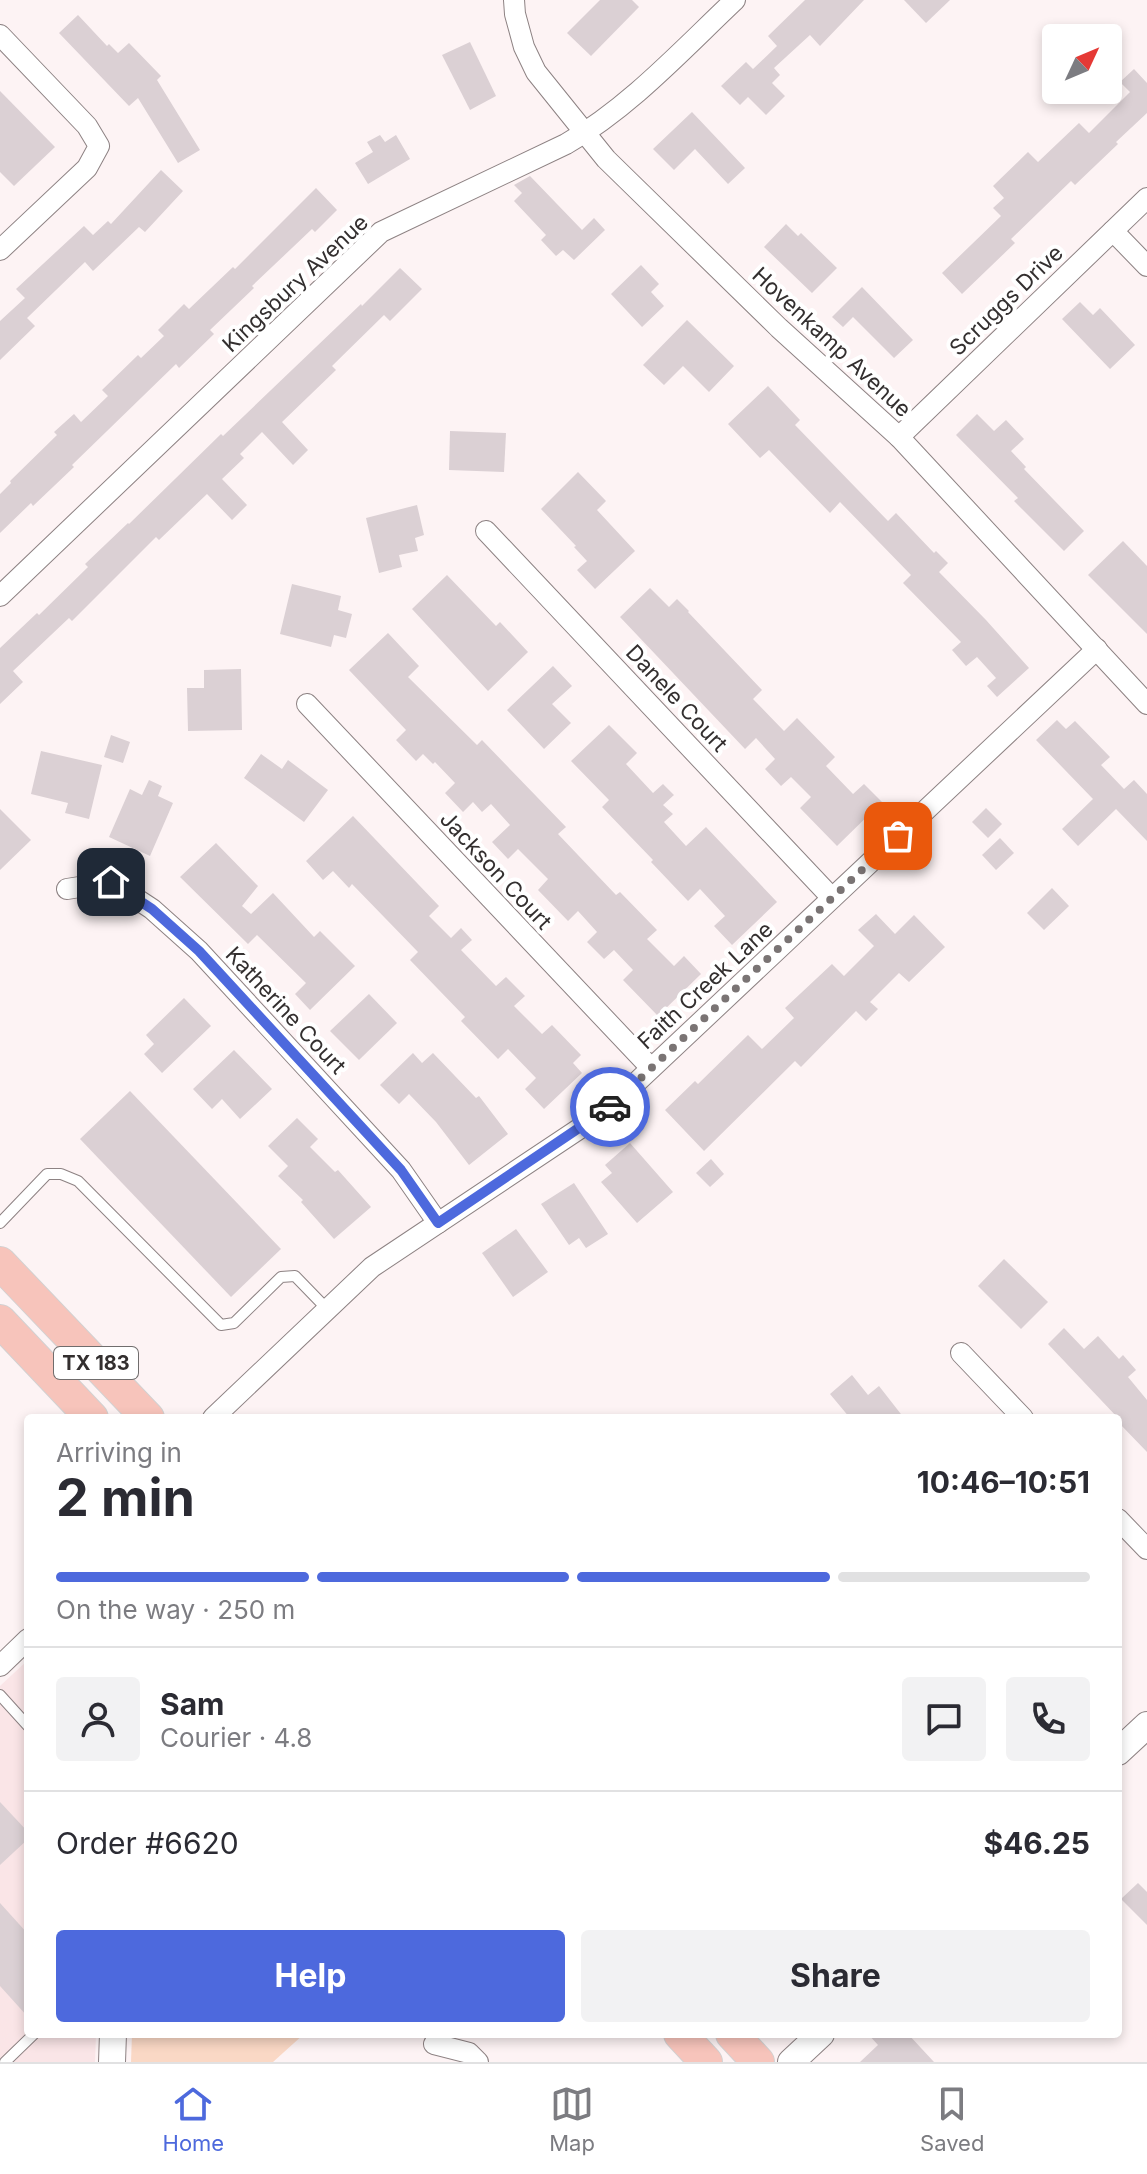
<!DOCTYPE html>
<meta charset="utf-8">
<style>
body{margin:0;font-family:Inter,sans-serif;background:#f2f2f3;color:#2b2b33;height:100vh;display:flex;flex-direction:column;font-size:30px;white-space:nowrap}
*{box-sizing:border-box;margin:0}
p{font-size:26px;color:#7c7c81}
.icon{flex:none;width:44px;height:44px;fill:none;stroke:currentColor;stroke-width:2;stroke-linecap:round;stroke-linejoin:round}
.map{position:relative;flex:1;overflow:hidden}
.panel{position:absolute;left:24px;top:1414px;width:1098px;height:624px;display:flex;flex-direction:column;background:#fff;border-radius:8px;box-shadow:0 4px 12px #0003}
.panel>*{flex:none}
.needle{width:52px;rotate:46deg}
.fabs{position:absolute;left:1042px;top:24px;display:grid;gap:16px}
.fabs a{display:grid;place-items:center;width:80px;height:80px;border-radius:8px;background:#fff;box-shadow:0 4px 12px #0003;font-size:40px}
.pin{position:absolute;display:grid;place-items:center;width:68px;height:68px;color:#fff;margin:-34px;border-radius:16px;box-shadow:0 4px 12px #0006}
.courier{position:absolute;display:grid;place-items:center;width:80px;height:80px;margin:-40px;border:6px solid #4d69dd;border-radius:50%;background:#fff;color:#222;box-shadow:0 2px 10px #0007}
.head em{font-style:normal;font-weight:700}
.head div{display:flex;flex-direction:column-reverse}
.head{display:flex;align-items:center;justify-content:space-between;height:136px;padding:0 32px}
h1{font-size:52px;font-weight:700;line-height:60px}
.bar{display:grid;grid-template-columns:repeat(4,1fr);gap:12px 8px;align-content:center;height:96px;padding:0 32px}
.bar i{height:10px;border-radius:6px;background:#e1e1e2}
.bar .on{background:#4d69dd}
.bar p{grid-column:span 4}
.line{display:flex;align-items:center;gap:20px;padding:0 32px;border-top:2px solid #e1e1e2}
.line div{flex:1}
.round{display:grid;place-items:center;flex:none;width:84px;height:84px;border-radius:8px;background:#f2f2f3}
.action{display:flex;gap:16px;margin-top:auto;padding:16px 32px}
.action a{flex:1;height:92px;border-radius:8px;background:#4d69dd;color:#fff;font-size:32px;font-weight:700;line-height:92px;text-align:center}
.action a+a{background:#f2f2f3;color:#2b2b33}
.dock{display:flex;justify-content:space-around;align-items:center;height:112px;border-top:2px solid #e1e1e2;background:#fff;font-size:22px;color:#7c7c81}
.dock a{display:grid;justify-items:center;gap:4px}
.dock .on{color:#4d69dd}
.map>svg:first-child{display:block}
</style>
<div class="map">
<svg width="1147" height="2062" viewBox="0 0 1147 2062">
<rect width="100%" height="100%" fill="#fdf3f4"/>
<polygon fill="#fae5e7" points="28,1660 28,2034 96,2034 95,2062 0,2062 0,1686"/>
<polygon fill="#fad8c5" points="132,2034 304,2034 273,2062 131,2062"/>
<g fill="#dbd0d4">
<polygon points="600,0 632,0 639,7 591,56 567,33"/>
<polygon points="805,0 864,0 820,46 810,35 774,68 780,75 772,83 785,96 766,115 748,97 740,105 721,86 746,62 753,69 777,46 768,36"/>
<polygon points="904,0 950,0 926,23"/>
<polygon points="78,15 107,46 109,44 118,53 129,43 161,76 157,80 200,150 178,163 138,98 129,106 59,33"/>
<polygon points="470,42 496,96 470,110 442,55"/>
<polygon points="1134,69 1147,83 1147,113 1116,142 1118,144 1075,185 1071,181 1011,239 1015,243 962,294 942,273 1001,216 993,208 1004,198 993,186 1028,152 1038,162 1079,123 1089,133 1130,92 1120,82"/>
<polygon points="0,91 55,147 14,186 0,172"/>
<polygon points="692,112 745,168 728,184 695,149 674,170 653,149"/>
<polygon points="380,135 385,142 396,135 410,159 368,184 355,163 373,152 367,142"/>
<polygon points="161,170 183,191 145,232 139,227 93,271 85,262 27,318 35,326 0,360 0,321 25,298 16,289 84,226 93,235 108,221 111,224"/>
<polygon points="530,176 582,230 594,218 605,230 574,260 563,250 556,256 541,240 546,235 514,201 522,193 514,185"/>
<polygon points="316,188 337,210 315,232 312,229 252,286 254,288 210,330 214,334 179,368 176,364 72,465 74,467 33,506 31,503 0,533 0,494 11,483 10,481 57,435 54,432 74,414 81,422 108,396 102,390 138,355 141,358 164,336 158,330 184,304 189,309 233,267 235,269"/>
<polygon points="786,224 798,236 801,233 837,268 812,293 764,247"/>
<polygon points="641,265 659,284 651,292 664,306 642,327 611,294"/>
<polygon points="400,268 422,289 390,321 384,315 332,366 336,370 282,422 308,450 293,465 262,432 240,454 244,458 222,479 247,505 232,520 207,494 159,540 156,537 72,621 69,618 13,671 23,682 0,704 0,648 37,613 39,615 88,567 85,564 128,523 129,524 221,434 223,436 361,304 362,306"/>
<polygon points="862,287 913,340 894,358 853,317 843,327 832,317"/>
<polygon points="1080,302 1093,315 1100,308 1135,345 1110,369 1062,319"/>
<polygon points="687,320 734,366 709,392 683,366 664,385 643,365"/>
<polygon points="768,386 800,420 795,425 888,521 896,513 934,553 936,551 948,563 939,572 986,620 1029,668 997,697 987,686 996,678 977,657 966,666 952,650 961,642 903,583 911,575 840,502 830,513 769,450 760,458 728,424"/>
<polygon points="977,414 994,431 1006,420 1024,439 1011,451 1026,467 1024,469 1084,531 1064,551 1014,501 1018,498 956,435"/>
<polygon points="450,431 506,433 504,472 449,470"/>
<polygon points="578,472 606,501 597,510 635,551 595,589 577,570 587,561 574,547 576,546 541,509"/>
<polygon points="417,505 424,535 415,538 418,551 399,555 402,567 379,573 366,518"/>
<polygon points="1123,541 1147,566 1147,634 1088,575"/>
<polygon points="447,575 496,626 500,622 528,652 488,691 412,609"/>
<polygon points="292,584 341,596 338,610 352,614 346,638 334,635 331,647 280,634"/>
<polygon points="650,588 669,607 677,599 689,611 688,612 762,690 753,699 784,731 797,718 835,757 826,766 853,794 864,784 882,802 837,846 800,808 811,797 791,777 781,786 765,769 775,759 756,738 745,749 620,617"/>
<polygon points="388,633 419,666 408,677 477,745 482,740 566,827 558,834 616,895 620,892 657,930 647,939 674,966 684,956 701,974 658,1016 623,980 633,970 614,950 604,959 587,942 597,932 578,911 568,921 538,890 548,879 518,849 508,859 492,842 510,825 491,804 482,812 473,802 463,812 445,793 455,783 435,762 433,764 423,754 416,761 396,740 406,730 349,670"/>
<polygon points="553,666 572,686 552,704 571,723 544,749 507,710"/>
<polygon points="241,669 242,730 188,731 187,688 204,688 204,670"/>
<polygon points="1057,720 1066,729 1075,721 1110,757 1101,765 1124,789 1134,780 1147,794 1147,841 1116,809 1078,846 1062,829 1093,799 1036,740"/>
<polygon points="609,725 637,753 626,764 653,793 663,784 674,795 663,805 673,814 664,822 686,846 706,827 777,902 732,945 714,926 725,916 700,889 688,901 651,862 653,860 602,807 609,800 571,761"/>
<polygon points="111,735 130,742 123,763 104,757"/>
<polygon points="41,751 102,765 89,819 65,813 68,803 31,794"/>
<polygon points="261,754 282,769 288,760 328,790 304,822 244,778"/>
<polygon points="149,780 162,786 158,796 173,803 150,856 109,837 130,789 142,795"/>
<polygon points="986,808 1002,824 988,838 972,822"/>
<polygon points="0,809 31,840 0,870"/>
<polygon points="353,816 439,906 429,916 451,938 461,928 472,940 461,950 496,986 506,977 525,996 514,1006 542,1034 552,1025 581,1055 573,1063 582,1073 544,1109 525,1089 536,1078 508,1049 498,1059 461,1021 465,1017 410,960 418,952 352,884 349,888 333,871 323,880 306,861"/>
<polygon points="1000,838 1014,853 996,870 982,855"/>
<polygon points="216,843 258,886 242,906 251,914 273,893 314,937 320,931 355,966 310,1010 295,994 306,983 257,935 248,944 180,877"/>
<polygon points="1052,888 1069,906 1044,930 1027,913"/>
<polygon points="876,914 895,934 914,915 945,947 909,982 899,973 870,1002 878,1009 866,1021 856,1011 801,1067 795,1061 704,1151 665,1110 695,1081 698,1084 748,1035 762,1049 794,1018 785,1008 832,964 844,976 874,946 858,930"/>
<polygon points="369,994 397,1023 359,1060 330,1031"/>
<polygon points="184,998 211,1026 162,1073 144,1054 154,1044 146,1035"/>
<polygon points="234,1050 272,1089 240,1119 222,1099 212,1109 193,1089"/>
<polygon points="413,1053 422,1063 433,1053 476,1098 479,1096 508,1134 469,1165 436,1122 409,1094 399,1104 380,1085"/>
<polygon points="130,1091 281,1249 231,1297 80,1139"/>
<polygon points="297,1118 318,1139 310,1147 335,1172 338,1170 371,1207 334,1239 301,1202 303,1200 278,1176 288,1166 268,1146"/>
<polygon points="630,1143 673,1192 637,1223 601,1182 612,1173 605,1165"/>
<polygon points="711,1159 724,1174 710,1187 696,1173"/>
<polygon points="574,1183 608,1234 586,1248 579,1238 569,1245 541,1204"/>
<polygon points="516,1229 548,1272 513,1297 482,1253"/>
<polygon points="1004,1259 1048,1302 1021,1329 978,1286"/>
<polygon points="1064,1328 1084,1349 1098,1336 1119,1359 1123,1355 1136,1370 1128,1377 1147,1400 1147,1452 1120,1424 1118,1418 1048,1344"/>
<polygon points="852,1375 868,1395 879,1386 904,1418 850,1418 830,1394"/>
<polygon points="0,1802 28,1832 28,1839 0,1865"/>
<polygon points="1138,1883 1147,1892 1147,1925 1121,1899"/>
<polygon points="0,1903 28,1934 28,2017 0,1986"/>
<polygon points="868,2034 908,2034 934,2062 860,2062 878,2045"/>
</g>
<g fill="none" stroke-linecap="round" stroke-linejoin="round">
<g stroke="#8d8283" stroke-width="12">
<g id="service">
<polyline points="0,1223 47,1174 61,1174 78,1181 221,1325 234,1323 281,1277 295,1276 327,1309"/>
<polyline points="0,1695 28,1726"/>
<polyline points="5,2062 34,2034"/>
</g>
</g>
<g stroke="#8d8283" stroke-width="22">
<g id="minor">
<polyline points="514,0 515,14 524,47 536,72 606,159 779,328 899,437 1147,704"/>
<polyline points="0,35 87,126 99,146 87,168 0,250"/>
<polyline points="1113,231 1147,266"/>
<polyline points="899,437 1147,198"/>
<polyline points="486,531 832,898"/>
<path d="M0 596 381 232 566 144C630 107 682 50 735 0"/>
<polyline points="307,704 651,1068"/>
<polyline points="67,889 111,882 152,909 199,951 401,1170 438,1223"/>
<polyline points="961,1353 1023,1418"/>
<polyline points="213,1418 372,1267 606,1111 1097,649"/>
<polyline points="1118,1519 1147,1549"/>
<polyline points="0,1666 28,1639"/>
<polyline points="434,2044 469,2053 478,2062"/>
</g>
</g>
<g stroke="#8d8283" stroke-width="28">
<g id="tertiary">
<polyline points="1118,1752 1147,1725"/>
<polyline points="112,2062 113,2034"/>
<polyline points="791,2062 821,2034"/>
</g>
</g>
<g stroke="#d2d1d1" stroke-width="34">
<g id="primary">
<polyline points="0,1263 148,1418"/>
<polyline points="0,1321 92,1418"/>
<polyline points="680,2034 706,2062"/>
<polyline points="732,2034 758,2062"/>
</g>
</g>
<use href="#service" stroke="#fff" stroke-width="10"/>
<use href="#minor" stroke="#fff" stroke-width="20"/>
<use href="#tertiary" stroke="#fff" stroke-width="26"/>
<use href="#primary" stroke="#f7c4bb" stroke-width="32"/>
</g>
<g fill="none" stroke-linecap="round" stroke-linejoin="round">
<polyline stroke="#7a7474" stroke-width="8" stroke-dasharray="0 14.4" points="610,1107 898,836"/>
<polyline stroke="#4d69dd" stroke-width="10" points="111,882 152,909 199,951 401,1170 438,1223 610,1107"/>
</g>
<g text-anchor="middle" stroke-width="8" stroke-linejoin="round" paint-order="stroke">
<rect fill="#fff" stroke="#706d6d" stroke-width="2" x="54" y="1347" width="84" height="32" rx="6"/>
<g font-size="20" font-weight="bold" fill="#332f2f">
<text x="96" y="1370">TX 183</text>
</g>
<g font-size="22" fill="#332f2f" stroke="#fff">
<text transform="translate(295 283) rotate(-43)" y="8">Kingsbury Avenue</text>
<text transform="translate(1006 300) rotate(-44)" y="8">Scruggs Drive</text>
<text transform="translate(832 342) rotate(43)" y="8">Hovenkamp Avenue</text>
<text transform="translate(677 698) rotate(47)" y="8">Danele Court</text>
<text transform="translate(496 870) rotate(47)" y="8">Jackson Court</text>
<text transform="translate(705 985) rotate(-43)" y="8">Faith Creek Lane</text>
<text transform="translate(286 1010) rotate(47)" y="8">Katherine Court</text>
</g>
</g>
</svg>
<div class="fabs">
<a><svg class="needle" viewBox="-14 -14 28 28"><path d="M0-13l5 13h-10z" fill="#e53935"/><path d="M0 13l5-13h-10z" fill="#7c7c81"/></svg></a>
</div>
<div class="pin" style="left:898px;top:836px;background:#ea580c"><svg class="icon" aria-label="bag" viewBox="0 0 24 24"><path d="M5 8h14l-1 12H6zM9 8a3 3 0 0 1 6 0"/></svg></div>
<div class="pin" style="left:111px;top:882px;background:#1f2937"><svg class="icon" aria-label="home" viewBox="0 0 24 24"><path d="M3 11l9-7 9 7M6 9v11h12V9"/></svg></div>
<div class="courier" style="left:610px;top:1107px"><svg class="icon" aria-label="car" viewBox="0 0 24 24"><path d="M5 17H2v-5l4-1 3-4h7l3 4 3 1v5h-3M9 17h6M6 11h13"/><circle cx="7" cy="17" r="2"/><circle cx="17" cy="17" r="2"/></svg></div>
<section class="panel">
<div class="head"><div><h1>2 min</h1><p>Arriving in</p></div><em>10:46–10:51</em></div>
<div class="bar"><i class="on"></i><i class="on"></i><i class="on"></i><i></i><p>On the way · 250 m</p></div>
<div class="line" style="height:144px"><a class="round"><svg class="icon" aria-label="person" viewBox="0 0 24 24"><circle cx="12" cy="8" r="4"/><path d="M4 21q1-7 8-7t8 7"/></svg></a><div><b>Sam</b><p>Courier · 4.8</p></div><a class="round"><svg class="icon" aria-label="chat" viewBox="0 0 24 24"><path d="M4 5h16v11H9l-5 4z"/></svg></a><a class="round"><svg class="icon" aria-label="phone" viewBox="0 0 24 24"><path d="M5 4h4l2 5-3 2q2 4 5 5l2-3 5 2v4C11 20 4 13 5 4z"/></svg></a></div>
<div class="line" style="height:104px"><div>Order #6620</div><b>$46.25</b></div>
<div class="action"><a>Help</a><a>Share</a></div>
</section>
</div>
<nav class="dock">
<a class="on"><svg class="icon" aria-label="home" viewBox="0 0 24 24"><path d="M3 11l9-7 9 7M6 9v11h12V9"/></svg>Home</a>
<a><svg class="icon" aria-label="map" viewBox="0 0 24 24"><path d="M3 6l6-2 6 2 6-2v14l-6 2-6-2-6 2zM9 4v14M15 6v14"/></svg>Map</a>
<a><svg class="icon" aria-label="saved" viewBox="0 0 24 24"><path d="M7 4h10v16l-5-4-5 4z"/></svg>Saved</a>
</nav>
